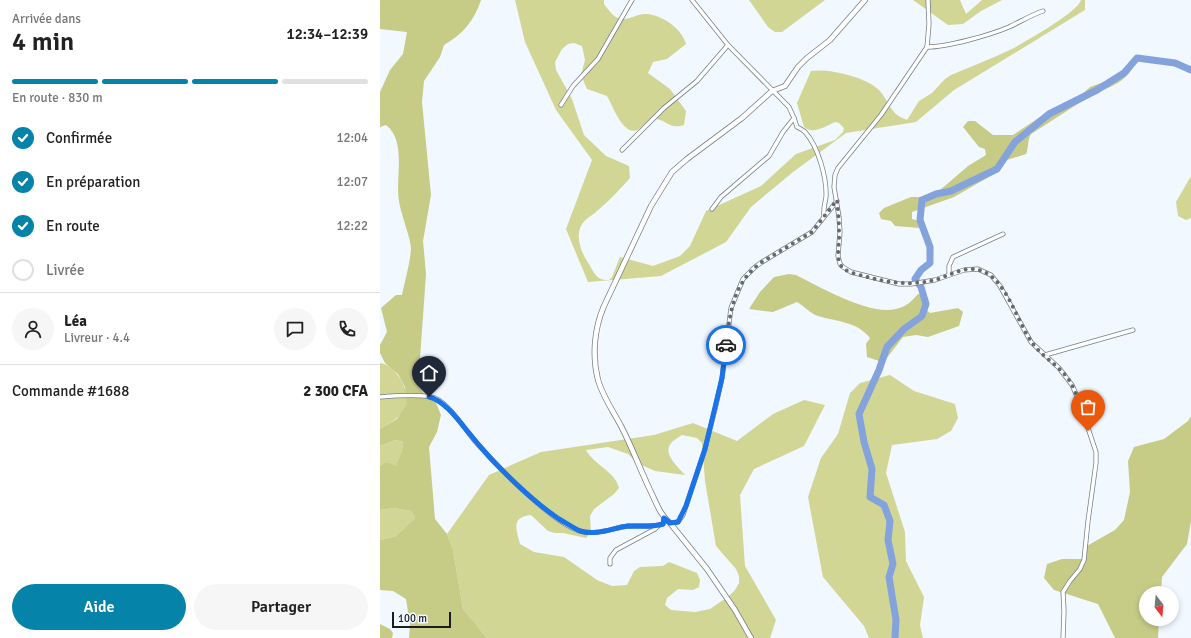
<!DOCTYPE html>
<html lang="fr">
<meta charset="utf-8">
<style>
body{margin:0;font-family:Signika,sans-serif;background:#f6f6f6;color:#222;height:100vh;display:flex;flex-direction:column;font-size:15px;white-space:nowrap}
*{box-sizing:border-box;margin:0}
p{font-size:13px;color:#767676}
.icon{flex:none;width:22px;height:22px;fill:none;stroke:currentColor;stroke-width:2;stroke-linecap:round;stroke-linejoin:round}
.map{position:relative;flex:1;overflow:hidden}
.side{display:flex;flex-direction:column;background:#fff;width:380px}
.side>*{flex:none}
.needle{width:26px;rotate:164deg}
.buttons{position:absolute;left:759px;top:586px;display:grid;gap:8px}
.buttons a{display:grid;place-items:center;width:40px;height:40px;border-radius:50%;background:#fff;box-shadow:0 2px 6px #0003;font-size:20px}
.scale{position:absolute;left:12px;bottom:10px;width:59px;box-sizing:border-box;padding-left:4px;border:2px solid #1a1d20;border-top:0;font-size:11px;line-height:14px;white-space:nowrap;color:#1a1d20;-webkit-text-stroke:3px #f1f8ff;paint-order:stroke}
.pin{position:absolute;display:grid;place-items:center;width:34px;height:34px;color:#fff;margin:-41px -17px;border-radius:50% 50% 50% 0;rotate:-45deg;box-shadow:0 0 4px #0007}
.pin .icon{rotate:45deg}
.courier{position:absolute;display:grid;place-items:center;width:40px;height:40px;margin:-20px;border:3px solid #1a73e8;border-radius:50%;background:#fff;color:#222;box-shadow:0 1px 5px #0007}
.head em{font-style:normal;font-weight:600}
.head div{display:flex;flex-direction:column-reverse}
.head{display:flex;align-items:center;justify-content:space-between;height:68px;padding:0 12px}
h1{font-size:26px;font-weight:600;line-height:30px}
.bar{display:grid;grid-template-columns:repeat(4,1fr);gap:6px 4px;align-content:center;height:48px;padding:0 12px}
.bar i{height:5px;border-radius:3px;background:#e0e0e0}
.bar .on{background:#0583a8}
.bar p{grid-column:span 4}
.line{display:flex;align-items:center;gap:10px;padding:0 12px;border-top:1px solid #e0e0e0}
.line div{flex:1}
.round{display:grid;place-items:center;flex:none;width:42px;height:42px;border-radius:21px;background:#f6f6f6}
ol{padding:0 12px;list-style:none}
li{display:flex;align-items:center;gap:12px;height:44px}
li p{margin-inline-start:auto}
li .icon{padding:4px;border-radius:50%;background:#0583a8;color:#fff;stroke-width:4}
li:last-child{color:#767676}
li i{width:22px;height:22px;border:2px solid #e0e0e0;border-radius:50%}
.cta{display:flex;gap:8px;margin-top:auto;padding:8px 12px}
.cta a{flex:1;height:46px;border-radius:24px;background:#0583a8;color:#fff;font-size:16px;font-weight:600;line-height:46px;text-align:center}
.cta a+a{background:#f6f6f6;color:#222}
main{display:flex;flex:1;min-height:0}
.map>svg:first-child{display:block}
</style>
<main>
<section class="side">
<div class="head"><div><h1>4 min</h1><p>Arrivée dans</p></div><em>12:34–12:39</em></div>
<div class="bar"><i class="on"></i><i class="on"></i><i class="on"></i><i></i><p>En route · 830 m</p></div>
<ol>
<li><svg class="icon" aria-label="check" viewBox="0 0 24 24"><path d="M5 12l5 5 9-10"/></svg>Confirmée<p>12:04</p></li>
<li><svg class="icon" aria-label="check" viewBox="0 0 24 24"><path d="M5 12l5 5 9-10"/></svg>En préparation<p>12:07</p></li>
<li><svg class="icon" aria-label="check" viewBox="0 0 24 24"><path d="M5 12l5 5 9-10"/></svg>En route<p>12:22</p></li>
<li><i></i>Livrée</li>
</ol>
<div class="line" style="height:72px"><a class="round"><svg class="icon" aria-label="person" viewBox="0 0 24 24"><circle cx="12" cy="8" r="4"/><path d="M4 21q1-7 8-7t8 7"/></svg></a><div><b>Léa</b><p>Livreur · 4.4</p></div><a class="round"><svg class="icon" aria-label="chat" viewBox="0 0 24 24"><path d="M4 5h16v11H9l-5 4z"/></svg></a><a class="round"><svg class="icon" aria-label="phone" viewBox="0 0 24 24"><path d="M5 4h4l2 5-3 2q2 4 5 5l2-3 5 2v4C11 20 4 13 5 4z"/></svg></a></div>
<div class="line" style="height:52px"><div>Commande #1688</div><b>2 300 CFA</b></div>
<div class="cta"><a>Aide</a><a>Partager</a></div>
</section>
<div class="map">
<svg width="811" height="638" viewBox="0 0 811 638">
<rect width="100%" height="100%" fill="#f1f8ff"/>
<g fill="#d1d694" fill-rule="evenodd">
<path d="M135 0H224V4C227 8 232 15 236 17 246 23 257 13 266 14 283 15 302 29 306 44L287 59 273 62 268 73 290 89 306 111 304 125C289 130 286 119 275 119 268 119 265 124 260 128 245 141 233 106 227 96L207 89 201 75 205 60 202 46 194 43 188 44 182 49 175 62 176 70 192 99 204 135 226 156 249 166 250 178C240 189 229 201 217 211 212 216 204 219 201 226 195 238 202 254 209 264 214 273 217 281 229 280L232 277 240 257 273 266 300 256 310 246 326 211 381 186 416 154 455 140 463 132 464 128 459 123 455 122C446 126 433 135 424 127L417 103 431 71C449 68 485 77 498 89 505 96 508 105 514 112 517 116 523 118 527 120L539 101 552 93 565 79 571 75C592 66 613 58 634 48 646 41 698 12 701 0H705V10L574 90 536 122 466 133 413 172 371 207 346 242 281 276 208 282 186 229 212 160 176 110 145 42Z"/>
<polygon points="369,0 445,0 402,32 395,32 388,27"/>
<polygon points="533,0 580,0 586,14 602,0 622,0 601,11 583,24 568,25"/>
<polygon points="811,176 811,218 806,220 798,216 796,202"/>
<path d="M0 363C15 364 30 390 27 404 24 416 10 423 0 429Z"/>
<polygon points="510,375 534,391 575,404 578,418 571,431 557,439 512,445 506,473 525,532 526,561 544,597 540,625 543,638 489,638 484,626 443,577 428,497 441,458 458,434 470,393 480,383"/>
<path d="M424 400 445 405 424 446 374 469 360 495 365 566 396 620 390 638H107L83 609 73 550 67 534 109 475 161 452 274 435 313 423 357 441 393 414ZM302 435 317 438 322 443 325 481 336 546 356 569 359 576V583L355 590 349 596 330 609 315 612 291 610 285 605 287 598 298 589 313 590 319 587 320 580 317 573 289 562 283 566 260 567 254 571 247 585 232 586 217 580 184 557 154 552 140 544C136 529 131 517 151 515L168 531 175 533H183L206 538 211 532 210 516 214 509 234 494 239 488C235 471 214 465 206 450L228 447 248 454 257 463 275 471 305 475C298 467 281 453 292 442 295 439 299 437 302 435Z"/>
<polygon points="16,440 23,442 22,450 16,467 6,462 0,466 0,446"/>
<polygon points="14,508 31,511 35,518 16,536 0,540 0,510"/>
</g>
<g fill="#c6cb86">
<path d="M0 0H101C94 21 83 34 64 45L60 57 44 81 42 102 51 195 43 241 46 274 38 386 44 394 54 398 61 415 57 432 49 447 55 519 67 534 73 550 83 609 107 638H29L30 624 26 599 13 591 0 590V540L16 536 35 518 31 511 14 508 0 510V466L6 462 16 466 22 450 23 442 16 440 0 446V429L17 419 27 404 25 387 18 374 5 363 0 353V345L7 332 1 308 16 295H22C25 281 30 263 31 249 31 238 21 215 19 201 15 179 27 141 6 125L0 127V92L10 70 23 54 27 32 0 29Z"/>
<path d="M752 60 753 68C742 84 731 86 715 94 693 106 672 121 651 134 647 141 649 147 646 154L627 160 614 174 574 197 532 212V219L539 221 540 228 515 226 511 221 501 219 499 213 504 208 531 197H552L588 166 606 155 605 149 599 147 583 127 588 121H595L613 135H633L669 111 695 101 710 87 737 77Z"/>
<path d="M409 274 416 275C440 287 490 316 516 309 526 307 532 301 538 294L545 295 544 308 550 313 578 308 583 312 579 326 548 337 536 335 523 337 506 359 499 361 487 357 486 344 490 338C477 321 457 322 438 316 431 314 424 306 417 302L393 312 369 309 380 292 394 277Z"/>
<polygon points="811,416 811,521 807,544 782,577 781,593 766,593 766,619 779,619 778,638 735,638 718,604 674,590 664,578 667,564 682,559 704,559 705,547 735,530 744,520 750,492 748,461 754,447 784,439 808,421"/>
<polygon points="0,624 10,629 13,633 12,638 0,638"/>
</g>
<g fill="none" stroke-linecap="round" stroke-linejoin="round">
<polyline stroke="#84a2db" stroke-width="7" points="515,638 516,620 509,577 513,564 508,540 510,521 504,505 490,497 492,469 484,442 479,414 499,370 507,347 524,329 542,316 546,304 541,287 535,279 541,270 550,263 550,247 540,220 542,200 556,194 571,191 617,169 635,142 669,114 717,90 744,73 757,58 795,63 811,70"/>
<g stroke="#777e86" stroke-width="5">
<g id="minor">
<path d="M312 0 348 45 409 107 414 118 417 127C419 128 423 130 425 132 438 146 447 178 446 197 445 204 443 209 444 216"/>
<polyline points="548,0 549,24 547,47 501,115 458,168 455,175 454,187 459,217 460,232 458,256 460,264 463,267 471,272 519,284 531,284 555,280 584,270 598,269 611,275 620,286 651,342 679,368 692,385 699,401 716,452 716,463 708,521 704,560 700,569 690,581 683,592 684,611 683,638"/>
<path d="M547 47C568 47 610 35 629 27 640 22 651 15 663 11"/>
<polyline points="181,105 193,86 218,59 252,0"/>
<polyline points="242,150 284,108 317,81 348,45"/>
<polyline points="332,209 341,197 389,156 403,132 414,118"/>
<polyline points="569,274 569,266 573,257 623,234"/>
<polyline points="665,355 753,330"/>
<path d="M0 397C13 396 43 394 55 398 68 403 85 429 94 440 114 463 172 523 200 531 217 536 232 528 248 526 259 525 269 527 279 525L283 524 284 518"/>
<polyline points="290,523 298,522 303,515 325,449 336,405 342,378 351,308 363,279 375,267 382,262 432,232 457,201"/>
<polyline points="230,564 230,558 236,550 275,529 279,525"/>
</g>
</g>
<g stroke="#777e86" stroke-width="6">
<path id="tertiary" d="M371 638 355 610 327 569 290 523C280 515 276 502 270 490 260 469 252 447 241 426 233 411 223 397 218 380 212 356 214 329 224 306L271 206 292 172 307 159 362 118 392 91 405 86 418 67 427 58 450 40 485 0"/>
</g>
<use href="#minor" stroke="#fff" stroke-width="3.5"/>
<use href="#tertiary" stroke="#fff" stroke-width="4.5"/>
</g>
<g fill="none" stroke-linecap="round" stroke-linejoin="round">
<path stroke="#656a6e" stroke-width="4" stroke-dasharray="0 7.2" d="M346 345C350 313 353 282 382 262L432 232 457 200C458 211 459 221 459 231 460 241 456 254 460 264 464 272 476 274 484 276 509 283 529 286 555 280 569 276 583 266 599 270 626 277 636 320 651 341 662 358 682 366 692 385 699 400 703 416 708 431"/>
<path stroke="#1a73e8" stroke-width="5" d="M49 397C64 400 79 421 89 433 112 462 148 498 179 519 186 523 193 528 200 531 217 536 232 528 248 526 259 526 269 527 279 525L283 524 284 518 290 523 298 522 306 506 325 449 342 378 346 345"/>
</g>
</svg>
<div class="buttons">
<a><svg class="needle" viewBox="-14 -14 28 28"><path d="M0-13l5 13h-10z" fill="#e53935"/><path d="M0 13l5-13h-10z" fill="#767676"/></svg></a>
</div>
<div class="scale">100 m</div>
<div class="pin" style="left:708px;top:431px;background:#ea580c"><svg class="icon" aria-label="bag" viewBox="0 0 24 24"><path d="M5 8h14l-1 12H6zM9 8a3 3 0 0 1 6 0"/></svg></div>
<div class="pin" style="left:49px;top:397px;background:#1f2937"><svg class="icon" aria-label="home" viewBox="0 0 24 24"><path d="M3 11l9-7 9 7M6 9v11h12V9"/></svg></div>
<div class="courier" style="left:346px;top:345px"><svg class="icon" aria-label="car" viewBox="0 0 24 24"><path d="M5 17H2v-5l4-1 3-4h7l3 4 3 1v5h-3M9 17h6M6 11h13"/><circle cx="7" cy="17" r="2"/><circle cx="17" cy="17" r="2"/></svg></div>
</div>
</main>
